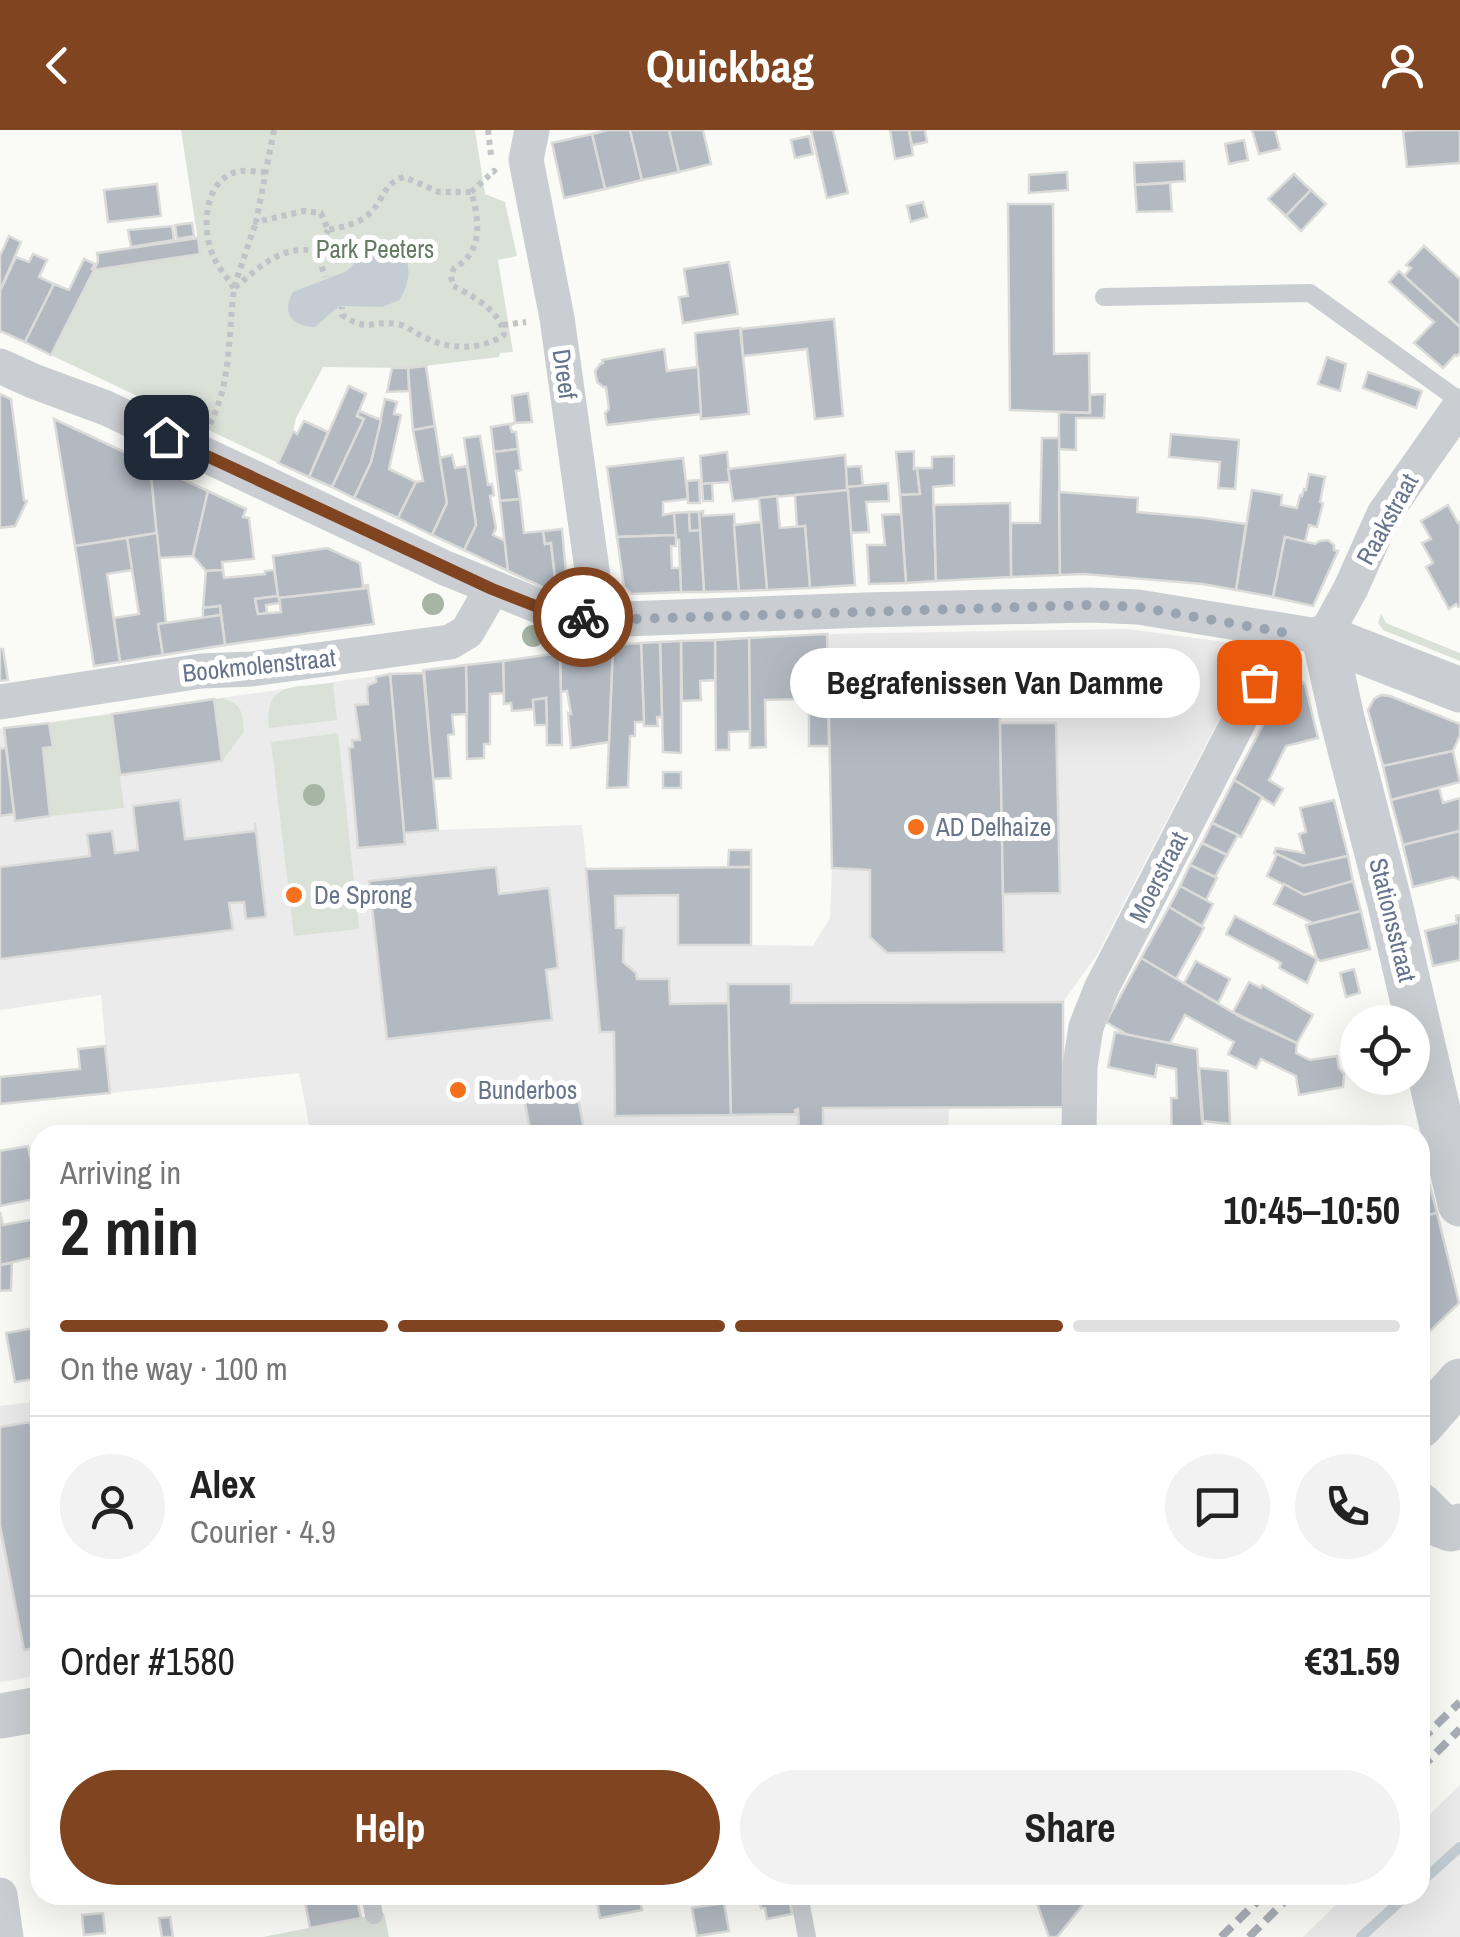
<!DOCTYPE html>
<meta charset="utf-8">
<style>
body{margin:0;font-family:"Archivo Narrow",sans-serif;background:#f2f2f2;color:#222;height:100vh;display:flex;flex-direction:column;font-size:38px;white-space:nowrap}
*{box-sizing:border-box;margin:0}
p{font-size:32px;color:#767676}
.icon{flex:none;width:55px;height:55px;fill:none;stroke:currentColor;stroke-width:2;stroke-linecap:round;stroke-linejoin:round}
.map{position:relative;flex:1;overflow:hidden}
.panel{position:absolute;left:30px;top:995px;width:1400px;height:780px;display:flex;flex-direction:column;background:#fff;border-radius:30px;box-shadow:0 10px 40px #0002}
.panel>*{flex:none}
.fabs{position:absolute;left:1340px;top:875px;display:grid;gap:20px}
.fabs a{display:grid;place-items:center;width:90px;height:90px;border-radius:50%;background:#fff;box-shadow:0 10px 40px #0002;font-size:50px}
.pin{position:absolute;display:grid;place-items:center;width:85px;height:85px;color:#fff;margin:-42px;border-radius:20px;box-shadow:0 5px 15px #0006}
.courier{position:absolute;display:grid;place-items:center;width:100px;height:100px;margin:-50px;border:8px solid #804520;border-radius:50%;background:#fff;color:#222;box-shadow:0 2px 12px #0007}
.bubble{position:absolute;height:70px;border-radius:35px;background:#fff;box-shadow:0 10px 40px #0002;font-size:32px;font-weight:700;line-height:70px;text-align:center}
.head em{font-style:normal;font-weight:700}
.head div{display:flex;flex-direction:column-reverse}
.head{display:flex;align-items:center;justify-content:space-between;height:170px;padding:0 30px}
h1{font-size:65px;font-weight:700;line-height:75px}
.bar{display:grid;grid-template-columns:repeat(4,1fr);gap:15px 10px;align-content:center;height:120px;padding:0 30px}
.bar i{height:12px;border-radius:8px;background:#e0e0e0}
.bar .on{background:#804520}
.bar p{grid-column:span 4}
.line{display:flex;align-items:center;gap:25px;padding:0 30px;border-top:2px solid #e0e0e0}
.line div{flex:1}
.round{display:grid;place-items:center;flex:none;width:105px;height:105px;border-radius:52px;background:#f2f2f2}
.cta{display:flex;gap:20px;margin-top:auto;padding:20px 30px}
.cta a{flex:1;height:115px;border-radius:60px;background:#804520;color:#fff;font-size:40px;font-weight:700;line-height:115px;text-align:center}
.cta a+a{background:#f2f2f2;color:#222}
header{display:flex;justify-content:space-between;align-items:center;height:130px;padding:0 30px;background:#804520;color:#fff;font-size:45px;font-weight:700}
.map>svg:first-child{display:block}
</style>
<header><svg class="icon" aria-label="back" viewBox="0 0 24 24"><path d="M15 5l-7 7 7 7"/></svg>Quickbag<svg class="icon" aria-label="person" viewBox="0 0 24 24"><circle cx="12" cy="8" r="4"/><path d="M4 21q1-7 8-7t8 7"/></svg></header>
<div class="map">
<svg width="1460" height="1807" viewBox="0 0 1460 1807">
<rect width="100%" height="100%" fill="#fafaf7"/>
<g fill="#eaebea">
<polygon points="1127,499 1240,514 1248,533 1098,823 1063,872 1063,977 949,977 948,1005 311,1005 299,943 110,963 101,865 0,880 0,599 390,544 438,700 582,695 587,739 751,737 752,815 813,816 830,788 832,738 827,504"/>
<polygon points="40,1271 40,1545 2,1552 0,1551 0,1276"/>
<polygon points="1460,1655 1460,1807 1303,1807 1346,1765 1420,1765 1420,1694"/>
</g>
<g fill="#dae2d8">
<polygon points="181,0 475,0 485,64 505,72 517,126 498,130 513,222 500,223 499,227 408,238 323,237 296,288 293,301 278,333 51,225 94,140 200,124"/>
<polygon points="1381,484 1386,493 1460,523 1460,531 1383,500 1378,493"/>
<path d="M333 553 337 590 269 598C264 550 296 558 333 553Z"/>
<path d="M222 568C243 575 242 581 244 602L222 631 214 569Z"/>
<polygon points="112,584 124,678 50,686 43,618 53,616 49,593"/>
<polygon points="338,603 359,799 294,806 271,612"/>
<polygon points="384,1783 389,1807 263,1807"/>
</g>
<path fill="#c3cdd3" d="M379 116 401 120C413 138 409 152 400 170L382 177 342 176C331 179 325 191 314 197 292 196 281 183 293 162L347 141 361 126Z"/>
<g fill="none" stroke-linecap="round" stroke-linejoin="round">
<g stroke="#c3cdd3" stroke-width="10">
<polyline points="1420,1753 1460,1717"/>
<polyline points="1361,1807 1407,1765"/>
</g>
</g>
<g fill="#b2b9c1" stroke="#dbdcd9" stroke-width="2.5">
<polygon points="608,0 630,0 642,50 605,59 592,4"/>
<polygon points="630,0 669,0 679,42 642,50"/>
<polygon points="669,0 703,0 711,34 679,42"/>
<polygon points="811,0 833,0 848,63 827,68"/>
<polygon points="890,0 909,0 913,25 895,29"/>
<polygon points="909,0 925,0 927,12 912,15"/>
<polygon points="1252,0 1275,0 1280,19 1259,24"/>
<polygon points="1419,0 1460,0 1460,33 1407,37 1403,1"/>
<polygon points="592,4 605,59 564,68 552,13"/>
<polygon points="809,6 813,24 795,28 791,10"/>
<polygon points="1244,10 1248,30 1229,34 1225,14"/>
<polygon points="1184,31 1185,51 1135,55 1134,33"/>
<polygon points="1067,42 1068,60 1029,63 1029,45"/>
<polygon points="1294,44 1311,60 1286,86 1268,69"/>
<polygon points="1170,53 1172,81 1137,82 1135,55"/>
<polygon points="157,54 161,86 108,92 104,60"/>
<polygon points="1311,60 1326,74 1301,101 1286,86"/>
<polygon points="923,72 927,87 911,92 907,76"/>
<polygon points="1008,74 1053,74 1054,224 1089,223 1090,283 1010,280"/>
<polygon points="192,93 194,106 177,109 175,95"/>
<polygon points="172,96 174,110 131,117 128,100"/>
<polygon points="9,106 21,112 0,161 0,126"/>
<polygon points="198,108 200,124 94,140 98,131 97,123"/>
<polygon points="1424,116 1460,149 1460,197 1404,146 1411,138 1406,135"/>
<polygon points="33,124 47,130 39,147 54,154 25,212 0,201 0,161 16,127 29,132"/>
<polygon points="84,129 95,134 92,139 94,140 51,225 25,212 54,154 69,160"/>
<polygon points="729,132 738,184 683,193 679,167 688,166 684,139"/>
<polygon points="1399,141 1460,197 1460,223 1457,226 1455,225 1443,238 1414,213 1434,192 1389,152"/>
<polygon points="834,189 843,286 815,289 807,219 743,226 741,199"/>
<polygon points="740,198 749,284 701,289 695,203"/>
<polygon points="664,219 667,241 698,237 701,284 607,295 605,283 609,279 606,257 603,257 597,252 595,241 600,234 603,233 602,230"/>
<polygon points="1327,227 1346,234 1340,261 1318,254"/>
<polygon points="426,236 435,297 413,300 408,238"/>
<polygon points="392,238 408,238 409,261 387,262"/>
<polygon points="1368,242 1422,261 1416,278 1363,258"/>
<polygon points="349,256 366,264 357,286 364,289 332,357 309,347"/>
<polygon points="528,263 532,292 515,293 512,266"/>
<polygon points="0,264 11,269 24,370 27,371 15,396 0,398"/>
<polygon points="1105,264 1104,288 1076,288 1076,320 1059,319 1059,282 1090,283 1090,265"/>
<polygon points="385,269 397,272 394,284 401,285 389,339 416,352 398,388 354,368 371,332"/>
<polygon points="359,281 381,290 371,332 354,368 332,357 364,289 357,286"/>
<polygon points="54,289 150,334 157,403 75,416"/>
<polygon points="304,291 328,302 309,347 278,333 293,301 297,304"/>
<polygon points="515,293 510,296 512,302 516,302 518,319 494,322 491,297"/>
<polygon points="435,296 447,373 432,405 398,388 416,352 423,351 413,300"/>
<polygon points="1171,304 1239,310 1235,359 1218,358 1220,332 1169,327"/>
<polygon points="480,306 488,355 492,354 494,365 490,366 496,398 493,405 505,411 508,441 464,420 476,395 464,308"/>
<polygon points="1042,308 1059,308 1060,445 1011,447 1011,393 1040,393"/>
<polygon points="518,319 521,340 516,341 520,369 500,371 494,322"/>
<polygon points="914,321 914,339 917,338 920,364 900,365 896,322"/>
<polygon points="727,322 730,352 702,354 700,326"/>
<polygon points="452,325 455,338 467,336 476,395 464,420 432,405 447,373 440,328"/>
<polygon points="845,325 848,360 733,371 728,339"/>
<polygon points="954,326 954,355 933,357 936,451 906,453 900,365 920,364 917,338 932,338 932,327"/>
<polygon points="683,328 688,369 663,372 663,385 674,383 676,405 617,407 607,337"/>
<polygon points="150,334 208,361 193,426 159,428"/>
<polygon points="861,336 863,356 847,357 846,337"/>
<polygon points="1309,344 1325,347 1320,372 1323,373 1317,397 1309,395 1305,412 1285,407 1273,467 1236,460 1252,360 1282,365 1281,375 1297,378 1300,365 1302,366 1304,359 1306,360"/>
<polygon points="699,350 700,373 688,373 687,351"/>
<polygon points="712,353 713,371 703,371 702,354"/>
<polygon points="888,353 889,371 866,372 869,402 851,403 847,357"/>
<polygon points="848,360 855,455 810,458 805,396 797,397 795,365"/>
<polygon points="208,361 246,379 243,387 249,388 254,429 222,432 223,440 206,441 193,426"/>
<polygon points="1059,362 1138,368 1137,382 1204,388 1246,394 1236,460 1203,454 1084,444 1060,445"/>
<polygon points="777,366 780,398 805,396 810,458 767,460 759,368"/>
<polygon points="520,369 524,403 543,401 545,414 551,413 557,464 508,441 500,371"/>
<polygon points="1010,373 1011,447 936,451 934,375"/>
<polygon points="1448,375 1458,393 1460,392 1460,476 1458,477 1456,474 1449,479 1426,437 1433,433 1422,413 1431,409 1421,391"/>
<polygon points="703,381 703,386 734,384 739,461 704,462 699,382"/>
<polygon points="689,382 690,401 700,400 704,462 681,462 679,410 676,410 674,383"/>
<polygon points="689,382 699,382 700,400 690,401"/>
<polygon points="901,384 906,453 869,454 867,415 885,415 882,385"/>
<polygon points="761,392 767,460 739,461 734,395"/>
<polygon points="562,399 566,444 568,464 557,464 551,413 545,414 543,401"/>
<polygon points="157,403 166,493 158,494 163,525 120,532 114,488 139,484 127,408"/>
<polygon points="676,405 676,416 671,416 672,438 680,438 681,462 632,464 624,457 617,407"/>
<polygon points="1285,407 1315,414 1320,411 1328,410 1334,415 1334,420 1338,421 1313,476 1273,467"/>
<polygon points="127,408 132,440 107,444 120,532 94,536 75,416"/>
<polygon points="327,418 360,433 363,456 368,455 368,458 278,468 273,426"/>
<polygon points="223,440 224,448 265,444 265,441 274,440 278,466 255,469 258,484 281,482 279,468 368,458 374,494 225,515 220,476 203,478 206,441"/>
<polygon points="278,466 280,473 266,475 267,483 258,484 255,469"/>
<polygon points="220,476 221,485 203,488 203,478"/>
<polygon points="221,485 225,515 163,525 158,494"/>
<polygon points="827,504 829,616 809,616 809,569 765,570 766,617 750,618 749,508"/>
<polygon points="749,508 750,601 729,602 729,620 716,620 715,510"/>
<polygon points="715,510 715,550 700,551 701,570 682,571 681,511"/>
<polygon points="681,511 681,623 663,622 660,512"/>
<polygon points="660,512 662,587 657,587 658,596 644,596 641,513"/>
<polygon points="641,513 644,592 635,592 635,606 630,606 628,657 607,658 613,515"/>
<polygon points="613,515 609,612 571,618 568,583 571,584 567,561 561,562 560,523"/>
<polygon points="0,519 3,519 8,550 0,551"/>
<polygon points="560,523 562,615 547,615 546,568 533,570 534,579 512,581 511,573 504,574 503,531"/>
<polygon points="503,531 504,563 490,564 490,614 484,614 484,628 467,629 466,535"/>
<polygon points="466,535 467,584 452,585 454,604 448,605 451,648 433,649 424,540"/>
<polygon points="999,536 1004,822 887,823 870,807 870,740 832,738 828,539"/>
<polygon points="423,540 438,700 404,703 390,544 423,543"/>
<polygon points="390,544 405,714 358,718 349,618 353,617 352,610 360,610 355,575 368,574 367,558 368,555 376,552 376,547"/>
<polygon points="1291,548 1300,549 1305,555 1318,608 1286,616 1269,650 1283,659 1274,675 1234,650 1285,553"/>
<polygon points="1381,565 1390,566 1460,594 1460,605 1453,621 1383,636 1368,580 1374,569"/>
<polygon points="546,568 547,595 535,595 533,570"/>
<polygon points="214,569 222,631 120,645 112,584"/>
<polygon points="49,593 53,617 43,618 50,686 15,691 4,598"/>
<polygon points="1000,593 1056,593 1060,763 1003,764"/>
<polygon points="6,618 14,684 0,686 0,619"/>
<polygon points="1453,621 1460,652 1391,670 1383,636"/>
<rect x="663" y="642" width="18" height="16"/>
<polygon points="1234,650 1262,667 1241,707 1212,693"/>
<polygon points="1439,658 1443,673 1460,668 1460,701 1403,715 1391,670"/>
<polygon points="180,670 185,709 255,701 255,693 266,787 246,789 244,772 229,773 233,800 0,829 0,737 90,726 87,704 112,701 115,723 138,720 133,676"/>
<polygon points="1334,670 1348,726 1303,736 1274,723 1276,718 1304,723 1299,704 1306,702 1300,678"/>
<polygon points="1212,693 1238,705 1227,725 1202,713"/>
<polygon points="1460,701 1460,750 1453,747 1413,757 1403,715"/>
<polygon points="1202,713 1227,725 1215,747 1190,735"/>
<polygon points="729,720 751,720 751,737 728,737"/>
<polygon points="1277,724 1303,736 1348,726 1353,751 1304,765 1267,746"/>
<polygon points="1190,735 1217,748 1206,770 1180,756"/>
<polygon points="496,737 499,764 549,758 558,838 546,840 552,890 387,909 369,751"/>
<polygon points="751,737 751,815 678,815 678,765 615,766 616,798 624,798 623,832 636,843 637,849 669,849 670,874 729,873 731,985 615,986 614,902 600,902 586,739"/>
<polygon points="1353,751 1361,781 1313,793 1274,774 1284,754 1304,765"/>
<polygon points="1180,756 1213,774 1202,796 1169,777"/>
<polygon points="1169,777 1204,798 1176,849 1141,828"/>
<polygon points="1361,781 1370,819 1321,831 1317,829 1306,795"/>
<polygon points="1460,785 1460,830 1433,836 1425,801 1457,793 1456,786"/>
<polygon points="1235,786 1317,829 1307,853 1279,838 1281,833 1226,804"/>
<polygon points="1141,828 1244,889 1297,913 1296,923 1310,930 1337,926 1339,938 1344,944 1343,957 1299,965 1296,946 1261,929 1256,938 1228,924 1234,912 1185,885 1170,913 1128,905 1106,892"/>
<polygon points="1196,831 1230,849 1218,873 1184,853"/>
<polygon points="1354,839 1360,863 1346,867 1340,843"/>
<polygon points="1249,852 1261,858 1262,855 1313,885 1297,913 1233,882"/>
<polygon points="728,854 791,854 791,873 1063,872 1063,977 823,978 823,997 799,997 798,979 795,980 796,984 731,985"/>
<polygon points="1115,902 1197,919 1203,1005 1172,1005 1171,968 1177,968 1176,939 1157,935 1155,947 1108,937"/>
<polygon points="105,916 110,963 0,974 0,947 80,939 78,919"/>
<polygon points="1199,938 1228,941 1230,994 1203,991"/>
<polygon points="576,958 585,1005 531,1005 524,967"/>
<polygon points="28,1016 39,1068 0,1076 0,1021"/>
<polygon points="1425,1038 1437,1083 1420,1087 1420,1039"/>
<polygon points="0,1082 3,1095 40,1088 40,1126 0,1135"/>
<polygon points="1437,1083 1459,1173 1420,1211 1420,1087"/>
<polygon points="12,1133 11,1160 0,1161 0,1135"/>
<polygon points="40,1197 40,1248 15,1252 6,1203"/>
<polygon points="30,1292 34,1310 40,1309 40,1336 36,1337 40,1359 40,1517 24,1520 0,1395 0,1297"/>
<polygon points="314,1765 356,1765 361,1788 310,1798 304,1767"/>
<polygon points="596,1765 639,1765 642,1780 600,1788"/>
<polygon points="758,1765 793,1765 795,1772 790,1773 792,1784 767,1789 765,1778 761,1778"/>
<polygon points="1034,1765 1089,1765 1089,1767 1057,1807 1049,1807"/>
<polygon points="724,1773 729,1801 697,1806 692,1778"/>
<polygon points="103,1783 105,1803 84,1805 82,1785"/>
<polygon points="170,1787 173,1807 162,1807 159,1788"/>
</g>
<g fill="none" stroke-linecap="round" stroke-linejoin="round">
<g stroke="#c1c3c6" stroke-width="6" stroke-dasharray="5 5" stroke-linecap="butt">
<path d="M274 0 256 92 304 81 321 83 328 100C343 97 362 93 372 81 384 68 385 52 404 47L439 62H471C480 90 483 123 454 138L451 146 453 156C472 165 502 182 504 205 482 220 449 220 426 208 416 204 408 196 397 194 370 190 369 203 342 185V177"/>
<polyline points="488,0 491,25"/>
<polyline points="471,62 494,41 496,43"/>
<polyline points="317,121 328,100"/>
<polyline points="234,157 256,92"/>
<path d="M234 158C227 147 216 135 212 123 201 96 205 46 241 41 248 40 258 42 266 42"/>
<polyline points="503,195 526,192"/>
<path d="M210 294C232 251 228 204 234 158 262 136 279 115 317 121L325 147"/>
</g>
<g stroke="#cacdd1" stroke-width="18">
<polyline points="1104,167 1310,163 1460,271"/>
<polyline points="370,1765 374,1785"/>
<polyline points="799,1765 807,1807"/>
</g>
<g stroke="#cacdd1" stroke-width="35">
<polyline points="532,0 526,30 557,188 599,490"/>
<polyline points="0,236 33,251 106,278 445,438 551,481 599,490 865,480 1089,475 1138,477 1324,507 1351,458 1384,384 1460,276"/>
<polyline points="0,572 201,541 252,539 450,512 467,502 492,459"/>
<polyline points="1079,1005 1080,936 1086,897 1101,859 1259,552 1282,502"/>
<polyline points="0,1765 6,1807"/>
</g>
<g stroke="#cacdd1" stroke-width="45">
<polyline points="1324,507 1342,588 1390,774 1460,1074"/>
<polyline points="1324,507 1460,560"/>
<polyline points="1420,1296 1460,1251"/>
<polyline points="1420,1375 1440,1395 1451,1399 1460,1396"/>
<polyline points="0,1586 40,1579"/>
</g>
<g stroke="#a9aeb6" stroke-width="8" stroke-dasharray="15 8" stroke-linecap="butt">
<polyline points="1420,1611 1460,1572"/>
<polyline points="1420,1639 1460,1599"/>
<polyline points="1221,1807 1264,1765"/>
<polyline points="1249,1807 1291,1765"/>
</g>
</g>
<g fill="#a7b5a5">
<circle cx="433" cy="474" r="11"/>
<circle cx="533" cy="506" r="11"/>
<circle cx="314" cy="665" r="11"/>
</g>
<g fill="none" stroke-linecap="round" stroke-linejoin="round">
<polyline stroke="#9aa4b1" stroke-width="10" stroke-dasharray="0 18" points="583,487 599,490 1090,475 1138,477 1282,502 1259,552"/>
<polyline stroke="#804520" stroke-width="12" points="166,307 492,459 551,482 583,487"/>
</g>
<g fill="#f4701d" stroke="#fff" stroke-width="4">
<circle cx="916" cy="697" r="10"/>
<circle cx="294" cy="765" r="10"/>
<circle cx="458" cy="960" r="10"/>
</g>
<g text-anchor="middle" stroke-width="10" stroke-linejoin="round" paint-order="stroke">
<g font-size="25" fill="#637c62" stroke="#fff">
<text x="375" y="128">Park Peeters</text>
</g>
<g font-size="25" fill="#66758b" stroke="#fff">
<text transform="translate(565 244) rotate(82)" y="9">Dreef</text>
<text transform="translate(1387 389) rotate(-61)" y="9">Raakstraat</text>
<text transform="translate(259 535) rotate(-6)" y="9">Bookmolenstraat</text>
<text transform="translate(1158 747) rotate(-63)" y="9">Moerstraat</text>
<text transform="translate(1393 790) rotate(76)" y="9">Stationsstraat</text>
</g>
<g font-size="25" fill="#66758b" stroke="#fff" text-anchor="start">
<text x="936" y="706">AD Delhaize</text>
<text x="314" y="774">De Sprong</text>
<text x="478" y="969">Bunderbos</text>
</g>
</g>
</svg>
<div class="fabs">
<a><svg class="icon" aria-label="locate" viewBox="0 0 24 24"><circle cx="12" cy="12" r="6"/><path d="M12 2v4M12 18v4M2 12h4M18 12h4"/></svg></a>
</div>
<div class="pin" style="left:1259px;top:552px;background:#ea580c"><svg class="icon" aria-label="bag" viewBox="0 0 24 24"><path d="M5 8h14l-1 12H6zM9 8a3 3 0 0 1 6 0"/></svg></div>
<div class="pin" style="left:166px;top:307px;background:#1f2937"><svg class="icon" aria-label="home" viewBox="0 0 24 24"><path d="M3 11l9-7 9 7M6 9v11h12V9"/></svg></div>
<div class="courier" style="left:583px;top:487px"><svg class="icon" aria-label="bike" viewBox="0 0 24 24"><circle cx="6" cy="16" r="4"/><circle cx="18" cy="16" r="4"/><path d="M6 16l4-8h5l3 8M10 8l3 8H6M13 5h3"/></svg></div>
<div class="bubble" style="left:790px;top:518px;width:410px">Begrafenissen Van Damme</div>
<section class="panel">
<div class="head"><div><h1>2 min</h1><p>Arriving in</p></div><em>10:45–10:50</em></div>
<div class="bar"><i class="on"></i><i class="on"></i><i class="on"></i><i></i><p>On the way · 100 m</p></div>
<div class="line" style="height:180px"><a class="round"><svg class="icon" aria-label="person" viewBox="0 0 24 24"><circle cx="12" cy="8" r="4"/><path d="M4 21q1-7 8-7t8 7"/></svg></a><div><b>Alex</b><p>Courier · 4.9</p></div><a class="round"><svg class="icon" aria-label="chat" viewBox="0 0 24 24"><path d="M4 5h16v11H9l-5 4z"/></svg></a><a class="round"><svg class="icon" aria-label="phone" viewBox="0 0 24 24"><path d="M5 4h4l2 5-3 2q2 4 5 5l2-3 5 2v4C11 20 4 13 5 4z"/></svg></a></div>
<div class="line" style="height:130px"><div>Order #1580</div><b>€31.59</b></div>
<div class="cta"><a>Help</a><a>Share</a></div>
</section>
</div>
